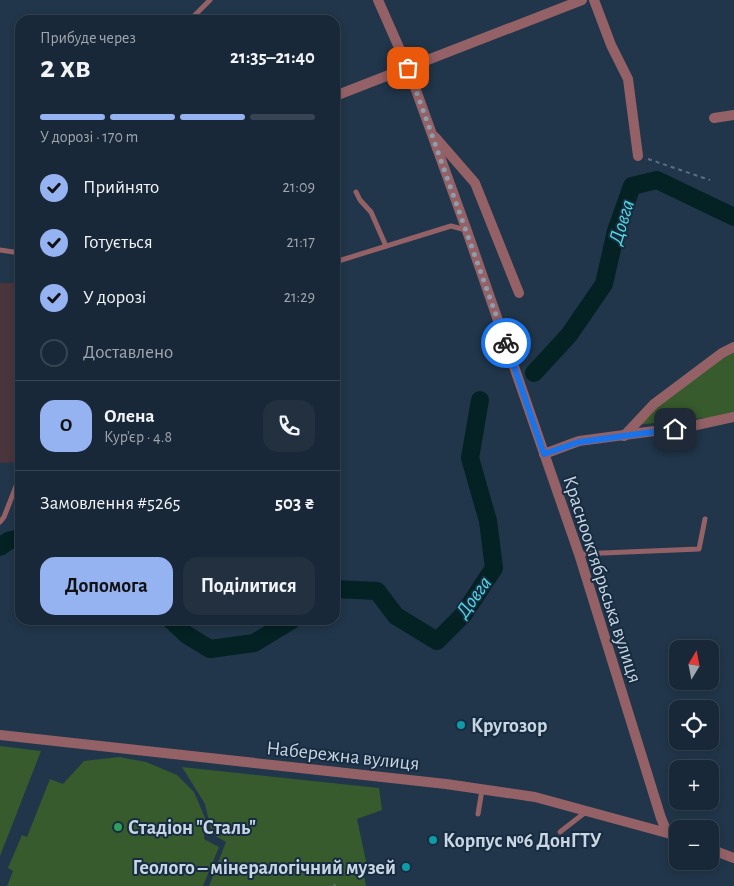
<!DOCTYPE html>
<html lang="uk">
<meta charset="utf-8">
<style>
body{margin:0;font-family:"Alegreya Sans",sans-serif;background:#223040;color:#f1f3f6;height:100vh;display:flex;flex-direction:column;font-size:19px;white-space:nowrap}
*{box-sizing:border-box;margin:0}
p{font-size:16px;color:#9fa6ae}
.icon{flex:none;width:28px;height:28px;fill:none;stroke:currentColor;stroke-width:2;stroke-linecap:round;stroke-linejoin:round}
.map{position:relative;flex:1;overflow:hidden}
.side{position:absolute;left:15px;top:15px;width:325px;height:610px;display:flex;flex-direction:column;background:#192838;border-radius:15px;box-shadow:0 2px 8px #0003,0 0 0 1px #374453}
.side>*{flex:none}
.needle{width:32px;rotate:10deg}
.fabs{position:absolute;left:669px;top:640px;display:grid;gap:10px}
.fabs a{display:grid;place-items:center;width:50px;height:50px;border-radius:10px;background:#192838;box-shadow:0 2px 8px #0003,0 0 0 1px #374453;font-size:25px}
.pin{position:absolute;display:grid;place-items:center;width:42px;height:42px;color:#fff;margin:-21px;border-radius:10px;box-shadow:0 2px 8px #0006}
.courier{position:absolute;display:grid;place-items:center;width:50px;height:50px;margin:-25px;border:4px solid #1a73e8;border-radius:50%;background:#fff;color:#222;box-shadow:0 1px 6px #0007}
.summary em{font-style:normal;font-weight:700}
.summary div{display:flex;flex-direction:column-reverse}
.summary{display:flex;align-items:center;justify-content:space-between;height:85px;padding:0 25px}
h1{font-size:32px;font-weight:700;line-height:38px}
.bar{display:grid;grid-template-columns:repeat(4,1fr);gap:8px 5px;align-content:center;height:60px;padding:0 25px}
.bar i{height:6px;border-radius:4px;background:#374453}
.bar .current{background:#95b2f1}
.bar p{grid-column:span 4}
.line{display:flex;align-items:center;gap:12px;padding:0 25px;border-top:1px solid #374453}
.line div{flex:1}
.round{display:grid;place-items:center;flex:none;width:52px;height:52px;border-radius:15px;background:#223040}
ol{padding:0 25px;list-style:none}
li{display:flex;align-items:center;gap:15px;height:55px}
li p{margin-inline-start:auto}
li .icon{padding:5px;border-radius:50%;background:#95b2f1;color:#111;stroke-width:4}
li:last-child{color:#9fa6ae}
li i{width:28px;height:28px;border:2px solid #374453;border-radius:50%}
.action{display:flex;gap:10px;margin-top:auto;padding:10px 25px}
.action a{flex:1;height:58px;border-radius:15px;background:#95b2f1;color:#111;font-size:20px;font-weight:700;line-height:58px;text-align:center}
.action a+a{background:#223040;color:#f1f3f6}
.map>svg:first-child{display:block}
</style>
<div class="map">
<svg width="734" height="886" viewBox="0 0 734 886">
<rect width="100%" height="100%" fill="#21364a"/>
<polygon fill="#49353b" points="0,283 20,283 20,429 18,462 0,463"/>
<g fill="#375b2c">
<polygon points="734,351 734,415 635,425 695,376"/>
<polygon points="0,746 41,751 0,856"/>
<polygon points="119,757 146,762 177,775 194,792 205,818 204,839 219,847 203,886 7,886 13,871 8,868 22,835 27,837 50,779 63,784 84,761"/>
<polygon points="182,767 379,788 382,810 357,819 366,861 363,869 366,886 209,886 226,842 212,834 205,804"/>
</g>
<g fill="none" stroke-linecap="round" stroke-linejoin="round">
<g stroke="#042123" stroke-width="18">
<polyline points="534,373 569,335 604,284 616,231 632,186 657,180 734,217"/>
<polyline points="0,547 8,541 20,538"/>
<polyline points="335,589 377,591 396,616 437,641 463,615 494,568 488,521 470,458 480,400"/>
<polyline points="171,620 187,635 210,649 254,643 292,620"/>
</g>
<g stroke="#5d6f80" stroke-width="2" stroke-dasharray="4 4" stroke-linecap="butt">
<polyline points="648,159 710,180"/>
<polyline points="334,886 335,884"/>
</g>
<g stroke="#946266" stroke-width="5">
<polyline points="190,20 210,0"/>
<polyline points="356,192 360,200 371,212 386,246"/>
<polyline points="0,250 20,253"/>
<polyline points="335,262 451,226 466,230"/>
<polyline points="0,522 4,517 20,476"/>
<polyline points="579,554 699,549 705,519"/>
<polyline points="478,814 482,790"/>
<polyline points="560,832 587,811"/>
</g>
<g stroke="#946266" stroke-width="10">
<polyline points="378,0 408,68 467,231 579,554 661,818 667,832"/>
<polyline points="594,0 611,45 628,79 638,156"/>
<polyline points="335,96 582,0"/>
<polyline points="714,118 734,115"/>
<polyline points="435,137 475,183 519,293"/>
<polyline points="624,436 654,404 722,353 734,347"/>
<polyline points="544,454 579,441 692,426 734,417"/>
<polyline points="0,735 446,784 535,797 678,836"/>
<polyline points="710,849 734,858"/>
</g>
</g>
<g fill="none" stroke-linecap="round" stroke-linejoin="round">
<polyline stroke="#8e9dad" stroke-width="5" stroke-dasharray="0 9" points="408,68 506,343"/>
<polyline stroke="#1a73e8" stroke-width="6" points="506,343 544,454 579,442 675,429"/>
</g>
<g fill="#0f9aa8" stroke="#172c40" stroke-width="2">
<circle cx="461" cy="725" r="5"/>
<circle cx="433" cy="840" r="5"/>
<circle cx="406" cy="867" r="5"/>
</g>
<circle fill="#2e9e5b" stroke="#172c40" stroke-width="2" cx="118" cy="827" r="5"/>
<g text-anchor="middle" stroke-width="4" stroke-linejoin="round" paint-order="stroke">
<g font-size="20" fill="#c8d5e2" stroke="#172c40">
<text transform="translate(603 579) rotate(72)" y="7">Краснооктябрьська вулиця</text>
<text transform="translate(343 755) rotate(6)" y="7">Набережна вулиця</text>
</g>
<g font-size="20" font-weight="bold" fill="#c8d5e2" stroke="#172c40" text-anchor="start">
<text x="471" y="732">Кругозор</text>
<text x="128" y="834">Стадіон "Сталь"</text>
<text x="443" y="847">Корпус №6 ДонГТУ</text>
<text x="396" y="874" text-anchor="end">Геолого – мінералогічний музей</text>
</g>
<g font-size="21" font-style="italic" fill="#51d8e2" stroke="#172c40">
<text transform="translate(621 222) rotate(-73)" y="7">Довга</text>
<text transform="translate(473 597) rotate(-54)" y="7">Довга</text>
</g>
</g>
</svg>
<div class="fabs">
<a><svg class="needle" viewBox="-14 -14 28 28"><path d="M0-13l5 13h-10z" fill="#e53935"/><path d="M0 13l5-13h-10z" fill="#9fa6ae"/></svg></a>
<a><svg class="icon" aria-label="locate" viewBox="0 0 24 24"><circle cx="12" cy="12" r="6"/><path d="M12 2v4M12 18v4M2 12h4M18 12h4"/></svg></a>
<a>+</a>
<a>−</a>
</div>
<div class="pin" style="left:408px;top:68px;background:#ea580c"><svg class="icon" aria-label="bag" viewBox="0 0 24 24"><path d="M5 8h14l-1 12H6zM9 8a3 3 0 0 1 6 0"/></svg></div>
<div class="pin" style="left:675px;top:429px;background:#1f2937"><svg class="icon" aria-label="home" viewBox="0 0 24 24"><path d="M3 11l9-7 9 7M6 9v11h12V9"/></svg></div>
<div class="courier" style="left:506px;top:343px"><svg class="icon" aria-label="bike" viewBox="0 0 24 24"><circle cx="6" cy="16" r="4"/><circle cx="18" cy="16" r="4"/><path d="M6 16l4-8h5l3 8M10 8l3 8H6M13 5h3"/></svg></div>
<section class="side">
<div class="summary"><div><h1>2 хв</h1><p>Прибуде через</p></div><em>21:35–21:40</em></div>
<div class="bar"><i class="current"></i><i class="current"></i><i class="current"></i><i></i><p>У дорозі · 170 m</p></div>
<ol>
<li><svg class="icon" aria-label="check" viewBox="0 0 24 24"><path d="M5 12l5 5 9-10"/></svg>Прийнято<p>21:09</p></li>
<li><svg class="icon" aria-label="check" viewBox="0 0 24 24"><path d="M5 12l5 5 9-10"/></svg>Готується<p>21:17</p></li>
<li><svg class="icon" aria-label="check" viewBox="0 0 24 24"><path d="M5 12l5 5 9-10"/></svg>У дорозі<p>21:29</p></li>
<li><i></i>Доставлено</li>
</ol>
<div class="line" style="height:90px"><b class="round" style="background:#95b2f1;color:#111">О</b><div><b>Олена</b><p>Кур’єр · 4.8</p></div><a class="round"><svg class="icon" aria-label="phone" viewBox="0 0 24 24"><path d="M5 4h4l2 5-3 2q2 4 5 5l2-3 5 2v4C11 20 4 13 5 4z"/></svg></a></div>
<div class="line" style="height:65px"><div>Замовлення #5265</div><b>503 ₴</b></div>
<div class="action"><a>Допомога</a><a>Поділитися</a></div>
</section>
</div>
